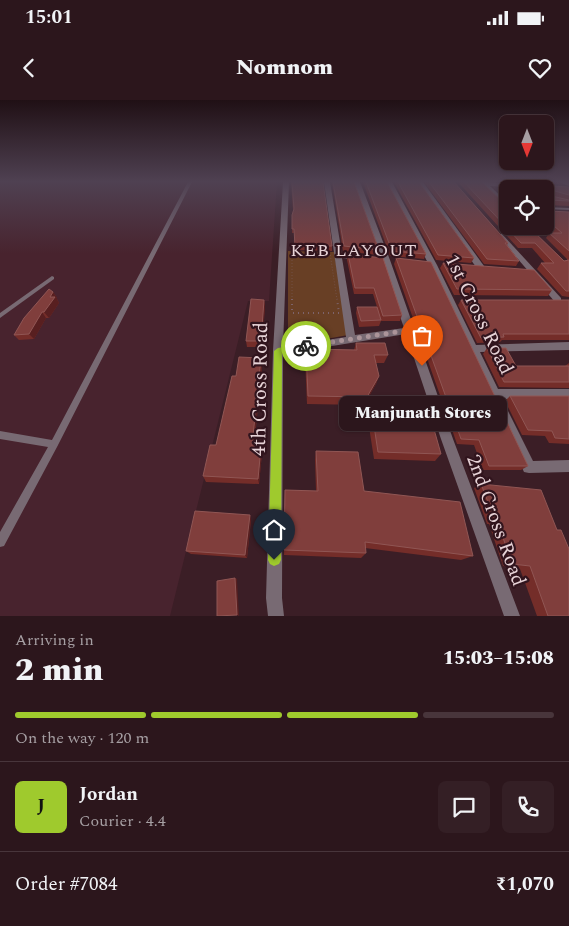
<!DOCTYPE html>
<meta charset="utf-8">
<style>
body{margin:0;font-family:Spectral,serif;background:#341f25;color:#f1f3f6;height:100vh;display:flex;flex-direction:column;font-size:19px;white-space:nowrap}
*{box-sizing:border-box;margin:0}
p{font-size:16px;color:#a69fa3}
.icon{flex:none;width:28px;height:28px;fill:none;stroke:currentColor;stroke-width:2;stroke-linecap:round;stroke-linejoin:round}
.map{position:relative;height:516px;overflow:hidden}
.drawer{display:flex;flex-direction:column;background:#2c161c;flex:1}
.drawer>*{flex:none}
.needle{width:32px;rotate:180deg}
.fabs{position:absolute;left:499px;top:15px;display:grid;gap:10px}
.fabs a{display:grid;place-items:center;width:55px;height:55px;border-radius:8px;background:#2c161c;box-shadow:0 1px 4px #0004,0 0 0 1px #48353b;font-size:25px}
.pin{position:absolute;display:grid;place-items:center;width:42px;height:42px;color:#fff;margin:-51px -21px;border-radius:50% 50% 50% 0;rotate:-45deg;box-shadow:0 0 5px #0007}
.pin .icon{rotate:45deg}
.courier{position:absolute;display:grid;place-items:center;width:50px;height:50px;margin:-25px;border:4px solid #9fca2d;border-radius:50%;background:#fff;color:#222;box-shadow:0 1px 6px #0007}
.bubble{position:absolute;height:35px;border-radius:8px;background:#2c161c;box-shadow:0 1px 4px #0004,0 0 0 1px #48353b;font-size:16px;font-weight:800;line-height:35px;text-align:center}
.headline em{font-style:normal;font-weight:800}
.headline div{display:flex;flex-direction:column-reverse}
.headline{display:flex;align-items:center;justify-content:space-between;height:85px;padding:0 15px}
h1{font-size:32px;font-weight:800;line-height:38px}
.bar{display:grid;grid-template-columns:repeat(4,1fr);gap:8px 5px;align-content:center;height:60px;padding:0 15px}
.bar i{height:6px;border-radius:4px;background:#48353b}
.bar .selected{background:#9fca2d}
.bar p{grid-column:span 4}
.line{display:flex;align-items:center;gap:12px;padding:0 15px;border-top:1px solid #48353b}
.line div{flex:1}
.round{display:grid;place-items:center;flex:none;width:52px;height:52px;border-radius:8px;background:#341f25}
.status{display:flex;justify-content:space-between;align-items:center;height:35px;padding:0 25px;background:#2c161c;direction:ltr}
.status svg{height:14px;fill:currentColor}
header{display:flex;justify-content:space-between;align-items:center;height:65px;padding:0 15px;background:#2c161c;font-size:22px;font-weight:800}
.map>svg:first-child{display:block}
</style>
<div class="status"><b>15:01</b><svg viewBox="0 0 49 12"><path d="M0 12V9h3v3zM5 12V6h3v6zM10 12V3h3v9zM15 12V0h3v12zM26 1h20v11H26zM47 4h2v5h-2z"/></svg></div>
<header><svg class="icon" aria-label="back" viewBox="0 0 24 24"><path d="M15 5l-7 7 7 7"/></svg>Nomnom<svg class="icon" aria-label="heart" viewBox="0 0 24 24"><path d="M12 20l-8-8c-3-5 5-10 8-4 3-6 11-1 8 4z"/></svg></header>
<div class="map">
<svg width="569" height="516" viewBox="0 0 569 516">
<rect width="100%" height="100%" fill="#3b1e26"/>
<polygon fill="#48232e" points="0,82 277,82 269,201 248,201 170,516 0,516"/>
<polygon fill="#683f25" points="288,151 334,152 348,235 288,246"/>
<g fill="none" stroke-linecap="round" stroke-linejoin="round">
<polyline stroke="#7d636a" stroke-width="1" stroke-dasharray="0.5 2.5" stroke-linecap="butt" points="292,200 292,153 330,153 337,200"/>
<polyline stroke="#7d636a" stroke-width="2" stroke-dasharray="1 4" stroke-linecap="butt" points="292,199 292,213 339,213 337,199"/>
<g fill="#786a73" fill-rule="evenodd">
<polygon points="188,82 192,82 57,347 4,446 0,447 0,432 48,347 0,339 0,331 52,340"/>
<rect x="496" y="95" width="12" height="2"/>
<polygon points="545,107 569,108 569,110 545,109"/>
<polygon points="52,176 54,177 54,179 0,218 0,213"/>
</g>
<g fill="#786a73" fill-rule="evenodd">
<polygon points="283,82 289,82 283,247 346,237 324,82 330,82 342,154 361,156 365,158 361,160 342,158 355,235 404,228 354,82 360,82 390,160 453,339 520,516 504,516 441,339 406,234 283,254 282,498 284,516 268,516 266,498 273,251"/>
<polygon points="386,82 392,82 437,165 476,245 569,242 569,250 480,252 498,289 569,289 569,299 502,299 533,361 569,360 569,372 529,373 524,372 429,165"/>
<polygon points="417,82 423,82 484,166 484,170 478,170"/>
<polygon points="482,82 529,84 532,86 529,88 490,86 508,103 508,109 482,84"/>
<polygon points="498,134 502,134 561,198 561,202 555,202 498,136"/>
</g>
<polygon fill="#786a73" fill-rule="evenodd" points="560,82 569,82 569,86 561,83"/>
</g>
<g fill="#742d29">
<polygon points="291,82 323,82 332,146 332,151 295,150 294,133 292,133 292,115 293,110"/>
<polygon points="332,82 354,82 379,150 378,155 343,151"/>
<polygon points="363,82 387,82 426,154 424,159 390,156"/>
<polygon points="394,82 419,82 474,158 471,163 436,160"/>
<polygon points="424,82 454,82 508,143 507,145 519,161 516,166 484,164"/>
<polygon points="458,82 483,82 483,83 564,161 567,160 567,159 546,138 549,133 553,133 545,126 545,89 514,89 516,84 569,87 569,106 547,105 548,111 569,112 569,197 562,196 537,169 541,163 545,163 532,148 518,148"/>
<polygon points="524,82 560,82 559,84"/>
<polygon points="348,154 402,215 400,221 381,221 379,226 359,227 356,213 357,207 377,207 373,194 354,194 347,160"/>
<polygon points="396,158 528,366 521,370 483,370 474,345 457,344 394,164"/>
<polygon points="443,163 552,190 548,196 454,195 440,168"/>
<polygon points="53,192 57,198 57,199 59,203 49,218 46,218 34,239 19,240 14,235"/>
<polygon points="264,200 265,206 262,247 247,247 246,241"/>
<polygon points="461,200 569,200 569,240 502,240 500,242 477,243 458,205"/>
<polygon points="356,243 388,255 384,263 376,263 379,276 376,284 364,305 307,304 305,258 306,249 354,250"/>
<polygon points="487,248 516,266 565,266 569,263 569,288 499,287 483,254"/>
<polygon points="261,258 262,266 254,347 262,353 259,384 206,382 203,376 216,345 236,276"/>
<polygon points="510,296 569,296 569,344 549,343 545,336 522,335 505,301"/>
<polygon points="371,306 441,354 435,361 374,359 367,314"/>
<polygon points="316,351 364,391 473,456 461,460 365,448 366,453 361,458 284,455 285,390 316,391 315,360"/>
<polygon points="481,384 569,516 537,516 520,469 503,466 489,424 487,424 474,388"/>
<polygon points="251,420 247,458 191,454 186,451"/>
</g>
<g fill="#581f20">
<polygon points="53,192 57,198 57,199 59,203 49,218 44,212"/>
<polygon points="264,200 265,206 262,247 261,241"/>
<polygon points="42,212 46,218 34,239 29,234"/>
<polygon points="261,258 262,266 253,353 252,346"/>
<polygon points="379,276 376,284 364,305 367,297"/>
<polygon points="261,347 262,353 259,384 258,379"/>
<polygon points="250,415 251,420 247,458 245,455"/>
<polygon points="235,478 237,479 239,516 237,515"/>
</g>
<g fill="#803e3c" stroke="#905654">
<polygon points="292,82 323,82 332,146 295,146 294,129 292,129 292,115 294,109"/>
<polygon points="333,82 354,82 379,150 344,146"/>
<polygon points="366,82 387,82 426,154 392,151"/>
<polygon points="398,82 419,82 474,158 438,155"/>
<polygon points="429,82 454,82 508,143 505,143 519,161 487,159"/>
<polygon points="464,82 483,82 483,83 508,107 508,126 528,126 564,161 569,160 569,191 566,191 541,163 554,163 535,143 521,143"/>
<polygon points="516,84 569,87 569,95 548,89 546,91 547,95 569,100 569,101 548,100 546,102 548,111 569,112 569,151 549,133 562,133 545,118 545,89 516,89"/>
<polygon points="348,154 383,158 402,215 383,216 374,188 355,188"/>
<polygon points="396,158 431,162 528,366 489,366 479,340 461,339"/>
<polygon points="443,163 534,170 552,190 457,189"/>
<polygon points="49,189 53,192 50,197 55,197 44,212 42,212 29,234 14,235 24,218"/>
<polygon points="251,199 264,200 261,241 246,241"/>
<polygon points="461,200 569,200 569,234 503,234 504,237 481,238"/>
<polygon points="357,207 377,207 381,220 361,221"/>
<polygon points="356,243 385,243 388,255 374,255 379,276 367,297 308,296 306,249 357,250"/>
<polygon points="487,248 506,248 516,266 569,266 569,282 504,282"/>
<polygon points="239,257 261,258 252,346 261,347 258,379 203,376 210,345 216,345 232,276 236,276"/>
<polygon points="510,296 569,296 569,339 555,338 552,331 528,330"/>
<polygon points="371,306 428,308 441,354 378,352"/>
<polygon points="316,351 358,352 364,391 460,402 473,456 365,442 366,453 284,450 285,390 318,391"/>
<polygon points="481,384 541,390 557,430 561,430 569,449 569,516 548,516 530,466 512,464 497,420 495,420"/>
<polygon points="195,411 250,415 245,455 186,451"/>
<polygon points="235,478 237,515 217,516 217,481"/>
</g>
<linearGradient id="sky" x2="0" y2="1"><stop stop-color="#201015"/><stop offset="0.53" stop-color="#4f4152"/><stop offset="1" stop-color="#4f4152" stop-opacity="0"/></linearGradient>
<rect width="569" height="154" fill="url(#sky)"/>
<polygon fill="#9fca2d" points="306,243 310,246 308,248 282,253 281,460 279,464 274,466 270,464 268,460 274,251 278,248"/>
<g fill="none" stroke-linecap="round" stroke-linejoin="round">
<polyline stroke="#ab9499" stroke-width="5" stroke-dasharray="0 9" points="306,246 410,230 422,266"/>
</g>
<g text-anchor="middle" stroke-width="4.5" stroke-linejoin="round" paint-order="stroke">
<g font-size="18" letter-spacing="1" fill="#e7d3d7" stroke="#31141d">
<text x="354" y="156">KEB LAYOUT</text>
</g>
<g font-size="20" fill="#e7d3d7" stroke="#31141d">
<text transform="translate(480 214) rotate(64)" y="7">1st Cross Road</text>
<text transform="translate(259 289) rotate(-89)" y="7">4th Cross Road</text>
<text transform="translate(497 420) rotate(70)" y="7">2nd Cross Road</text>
</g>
</g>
</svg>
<div class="fabs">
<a><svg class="needle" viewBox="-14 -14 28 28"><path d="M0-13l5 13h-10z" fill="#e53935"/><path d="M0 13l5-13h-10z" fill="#a69fa3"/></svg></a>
<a><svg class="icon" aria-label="locate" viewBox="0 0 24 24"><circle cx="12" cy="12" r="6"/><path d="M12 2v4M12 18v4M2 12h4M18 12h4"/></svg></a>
</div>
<div class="pin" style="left:422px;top:266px;background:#ea580c"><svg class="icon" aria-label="bag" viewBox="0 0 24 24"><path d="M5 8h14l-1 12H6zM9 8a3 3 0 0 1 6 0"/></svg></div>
<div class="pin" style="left:274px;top:460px;background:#1f2937"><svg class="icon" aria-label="home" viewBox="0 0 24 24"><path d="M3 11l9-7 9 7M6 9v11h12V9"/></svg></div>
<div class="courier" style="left:306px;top:246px"><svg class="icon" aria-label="bike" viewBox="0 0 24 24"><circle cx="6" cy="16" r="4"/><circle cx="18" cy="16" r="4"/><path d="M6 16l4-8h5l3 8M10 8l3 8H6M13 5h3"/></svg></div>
<div class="bubble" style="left:339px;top:296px;width:168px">Manjunath Stores</div>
</div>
<section class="drawer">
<div class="headline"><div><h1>2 min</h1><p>Arriving in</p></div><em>15:03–15:08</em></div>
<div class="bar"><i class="selected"></i><i class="selected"></i><i class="selected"></i><i></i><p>On the way · 120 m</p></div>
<div class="line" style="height:90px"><b class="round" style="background:#9fca2d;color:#111">J</b><div><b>Jordan</b><p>Courier · 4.4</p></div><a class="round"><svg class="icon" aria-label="chat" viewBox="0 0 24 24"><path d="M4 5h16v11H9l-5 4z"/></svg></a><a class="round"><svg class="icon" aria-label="phone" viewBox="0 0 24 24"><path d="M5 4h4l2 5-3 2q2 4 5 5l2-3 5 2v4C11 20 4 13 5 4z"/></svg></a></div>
<div class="line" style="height:65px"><div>Order #7084</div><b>₹1,070</b></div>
</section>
